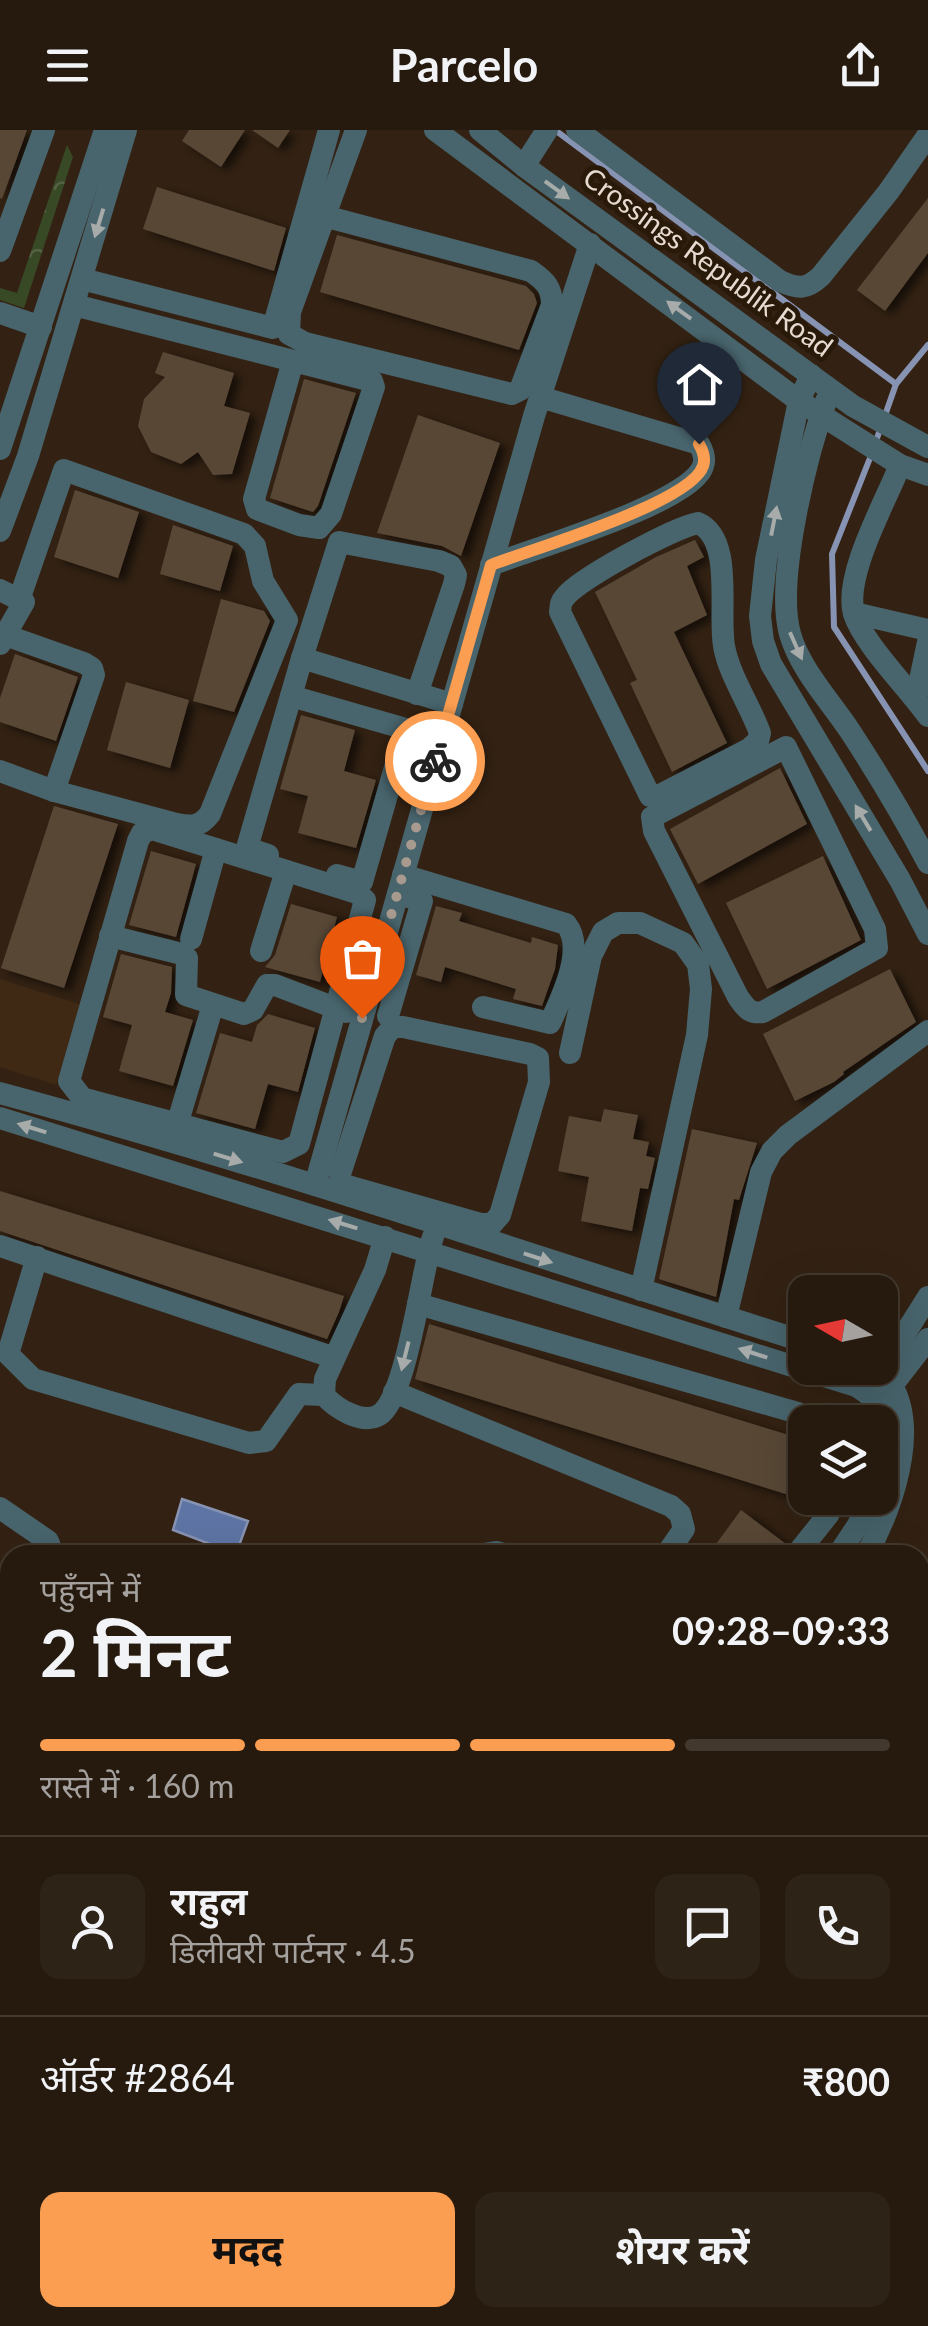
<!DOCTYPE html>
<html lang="hi">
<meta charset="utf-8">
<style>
body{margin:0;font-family:Lato,"Noto Sans Devanagari",sans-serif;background:#2e2317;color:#f1f3f6;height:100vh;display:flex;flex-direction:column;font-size:38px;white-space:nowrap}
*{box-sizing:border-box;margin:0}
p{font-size:32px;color:#a4a19e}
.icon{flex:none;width:55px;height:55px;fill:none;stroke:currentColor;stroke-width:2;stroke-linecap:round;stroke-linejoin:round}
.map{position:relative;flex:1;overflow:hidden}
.details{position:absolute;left:0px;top:1415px;width:930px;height:782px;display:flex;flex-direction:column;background:#261a0e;border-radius:30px 30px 0 0;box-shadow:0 10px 40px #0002,0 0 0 2px #42382e}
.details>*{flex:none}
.needle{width:65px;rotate:279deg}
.fabs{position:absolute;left:788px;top:1145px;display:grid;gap:20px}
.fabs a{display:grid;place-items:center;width:110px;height:110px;border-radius:20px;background:#261a0e;box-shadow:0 10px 40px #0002,0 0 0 2px #42382e;font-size:50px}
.pin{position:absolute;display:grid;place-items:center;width:85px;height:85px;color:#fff;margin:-102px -42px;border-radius:50% 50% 50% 0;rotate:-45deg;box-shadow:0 0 10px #0007}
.pin .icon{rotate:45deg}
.courier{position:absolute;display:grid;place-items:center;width:100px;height:100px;margin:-50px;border:8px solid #fb9e51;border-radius:50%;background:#fff;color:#222;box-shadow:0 2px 12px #0007}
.summary em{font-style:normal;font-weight:700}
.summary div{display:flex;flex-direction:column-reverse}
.summary{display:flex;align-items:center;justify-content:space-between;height:170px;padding:0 40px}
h1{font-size:65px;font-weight:700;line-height:75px}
.bar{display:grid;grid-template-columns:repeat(4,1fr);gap:15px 10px;align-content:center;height:120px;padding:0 40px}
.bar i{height:12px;border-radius:8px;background:#42382e}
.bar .selected{background:#fb9e51}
.bar p{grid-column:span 4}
.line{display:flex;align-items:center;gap:25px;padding:0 40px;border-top:2px solid #42382e}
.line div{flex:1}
.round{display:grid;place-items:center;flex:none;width:105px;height:105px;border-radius:20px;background:#2e2317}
.primary-button{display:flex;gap:20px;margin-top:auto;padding:20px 40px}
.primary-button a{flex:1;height:115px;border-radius:20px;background:#fb9e51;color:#111;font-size:40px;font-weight:700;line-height:115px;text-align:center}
.primary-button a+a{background:#2e2317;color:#f1f3f6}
header{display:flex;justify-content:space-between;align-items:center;height:130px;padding:0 40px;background:#261a0e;font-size:45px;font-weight:700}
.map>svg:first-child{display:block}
</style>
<header><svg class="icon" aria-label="menu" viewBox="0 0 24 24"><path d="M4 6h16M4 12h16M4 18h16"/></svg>Parcelo<svg class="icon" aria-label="share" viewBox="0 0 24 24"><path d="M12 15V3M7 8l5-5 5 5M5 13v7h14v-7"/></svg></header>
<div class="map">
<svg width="928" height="2196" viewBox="0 0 928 2196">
<defs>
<pattern id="park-crowns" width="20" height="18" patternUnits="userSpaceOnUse" patternTransform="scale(2.5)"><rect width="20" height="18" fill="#384926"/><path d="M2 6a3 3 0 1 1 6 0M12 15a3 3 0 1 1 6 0" fill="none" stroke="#556344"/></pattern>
<filter id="shadow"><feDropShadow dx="7" dy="4" stdDeviation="5" flood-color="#0009"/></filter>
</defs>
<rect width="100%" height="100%" fill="#332213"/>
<polygon fill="#3f2914" points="0,849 85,876 56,955 0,937"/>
<polygon fill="url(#park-crowns)" points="67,15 73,27 24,178 0,170 0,158 17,163"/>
<polygon fill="#5e74a4" stroke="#8793b2" stroke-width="2.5" points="182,1369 248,1391 236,1424 173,1400"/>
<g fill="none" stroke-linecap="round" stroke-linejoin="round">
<g stroke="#8793b2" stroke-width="6">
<polyline points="555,0 896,254"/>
<polyline points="876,311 896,254 928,215"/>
<polyline points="872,323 832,424 834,497 928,641"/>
<polyline points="920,1556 928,1555"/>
<polyline points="410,2196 419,2188"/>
</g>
</g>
<g fill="#594736" filter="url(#shadow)">
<polygon points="0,0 27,0 2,69 0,68"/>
<polygon points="189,0 245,0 221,37 182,11"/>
<polygon points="252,0 290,0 278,18"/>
<polygon points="157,57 286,98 274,141 143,99"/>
<polygon points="928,68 928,123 885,181 857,160"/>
<polygon points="337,105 526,156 534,164 537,173 519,220 320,162"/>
<polygon points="163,222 234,243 224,276 250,283 232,344 213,345 198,322 181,334 151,322 138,296 144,269 165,247 155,243"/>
<polygon points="304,249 356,263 318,376 313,382 270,368"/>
<polygon points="418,285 500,313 461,426 442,416 377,403"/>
<polygon points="75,360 139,382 118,448 54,427"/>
<polygon points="173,395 233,416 220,461 160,444"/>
<polygon points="695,410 704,427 687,436 707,485 674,502 727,613 672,642 630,553 637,550 595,462 656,427"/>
<polygon points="221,469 264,481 270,491 234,582 193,571"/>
<polygon points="15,524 78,547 56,611 0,592 0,568"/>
<polygon points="126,552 189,570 170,638 107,620"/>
<polygon points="301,585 355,600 344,641 376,650 356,718 298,703 308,666 280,659"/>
<polygon points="780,638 807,694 698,754 670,699"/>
<polygon points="54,676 118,694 64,858 1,838"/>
<polygon points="151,721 196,734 176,807 129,795"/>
<polygon points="823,726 861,810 767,859 726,773"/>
<polygon points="291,774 337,787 320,852 265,837 275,825"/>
<polygon points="436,776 462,783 459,791 531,813 532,807 558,815 555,839 542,876 513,869 516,859 445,837 441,852 416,845"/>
<polygon points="121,824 172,837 171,863 165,882 193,890 173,956 119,941 132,895 103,887"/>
<polygon points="890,839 916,892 843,942 844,944 834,952 795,971 763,904"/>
<polygon points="268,884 315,898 298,962 268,954 255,999 196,983 220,903 252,912 257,895"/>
<polygon points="604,979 638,985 633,1009 649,1012 646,1026 655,1028 648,1059 640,1058 632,1101 581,1091 589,1047 558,1041 569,986 601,992"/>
<polygon points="692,999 757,1013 739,1070 734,1069 716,1167 659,1149"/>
<polygon points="0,1061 344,1166 339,1182 327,1209 0,1101"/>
<polygon points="429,1194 805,1310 805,1370 415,1249"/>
<polygon points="741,1380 786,1414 777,1425 708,1425"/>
</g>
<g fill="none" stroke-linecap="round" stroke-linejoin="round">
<g stroke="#48646c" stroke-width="22">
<polyline points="435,0 799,271 900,335 928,345"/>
<polyline points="480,0 524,36 853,276 928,317"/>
<path d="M577 0 780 151C798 159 806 160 821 146L889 61 928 5"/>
<polyline points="524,36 547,0"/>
<path d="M324 86 531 141C545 151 552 157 552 175L520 260 512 264 305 213 289 204 290 182 356 0"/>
<polyline points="0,121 44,0"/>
<polyline points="82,149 273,198 329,0"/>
<polyline points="74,175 372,251 374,257 331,384 319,398 299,395 257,379 254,369 293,231"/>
<polyline points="0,183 41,197"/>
<polyline points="811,245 799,271 766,430 760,486 763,511 771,534 900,750 928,804"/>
<path d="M826 271C807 324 775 450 790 504 800 539 830 571 850 601 878 644 904 687 928 733"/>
<polyline points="0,319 105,0"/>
<path d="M900 335C886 371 843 446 854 484 863 513 909 559 928 586"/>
<path d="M698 393C734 409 718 482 724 516 729 545 750 575 760 603L758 611 749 619 658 666H650L560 482C561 474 560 473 565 467 580 448 673 398 698 393Z"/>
<polyline points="0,401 28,326 126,0"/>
<path d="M491 435C532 419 691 373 703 336 706 328 703 321 699 314L540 267"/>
<polyline points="0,460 24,472 0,514"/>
<polyline points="854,483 928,500"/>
<polyline points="5,505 84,533 92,538 94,545 54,661"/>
<polyline points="302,528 339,412 439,431 451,436 456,445 454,454 417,564"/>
<polyline points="291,566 406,599 362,752 337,745"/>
<polyline points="916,569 928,512"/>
<path d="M786 617 875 799 877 818 763 882C749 884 746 878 738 867L654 701 652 687Z"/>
<path d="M0 641 54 661 177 694C192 697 200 697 210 684L287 490 263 451 255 416 244 404 64 340 19 470"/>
<polygon points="152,699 357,763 365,770 299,1014 283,1022 271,1019 82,968 69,951 138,711 142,703"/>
<polyline points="268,725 247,718 302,528 452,574"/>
<path d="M403 745 566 794C586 818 562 867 550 893L483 877"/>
<polyline points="110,806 182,824 187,828 186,865 244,884 253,880 267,855 275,855 346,882"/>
<polyline points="191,809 216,719"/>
<polyline points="261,821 286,741"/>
<polyline points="388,886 422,771 398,764"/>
<polygon points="393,897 403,897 530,924 538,928 539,952 500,1085 492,1094 481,1094 341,1054 340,1044 385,906"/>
<polyline points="570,923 591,826 603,802 618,793 640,793 683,813 698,834 701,859 697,905 641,1160"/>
<path d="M0 963C271 1036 537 1127 805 1212"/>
<path d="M0 988 856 1256C894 1278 886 1300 880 1337"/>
<polyline points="173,1008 213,875"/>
<polyline points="315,1055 534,286 590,114"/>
<path d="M385 1107 375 1140 325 1249 324 1265C335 1278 362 1295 379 1285 407 1268 421 1142 433 1107"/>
<polyline points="0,1116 332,1227"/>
<polyline points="37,1127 8,1224 33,1249 249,1313 266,1311 299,1264 324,1265"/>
<polyline points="418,1174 798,1283 818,1292"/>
<polyline points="726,1187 761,1042 772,1021 788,1005 928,901"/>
<polyline points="875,1251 928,1167"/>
<polyline points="394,1262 671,1376 680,1384 684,1399 666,1425"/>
<polyline points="887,1262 928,1209"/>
<polyline points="0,1378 48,1411 53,1425"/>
<polyline points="477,1425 496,1422 508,1425"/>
<polyline points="796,1425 828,1385 836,1368"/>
<polyline points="838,1425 858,1395 870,1368"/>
<path d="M866 1425C894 1377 928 1277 876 1238"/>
<polyline points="0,1518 10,1516"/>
<polyline points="0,1668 10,1667"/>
<polyline points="0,1749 10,1749"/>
<polyline points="920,1840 928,1828"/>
<polyline points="920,1896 928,1902"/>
<polyline points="920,2016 928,2021"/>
<polyline points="0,2074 10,2082"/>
<polyline points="139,2188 149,2196"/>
<polyline points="313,2196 321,2188"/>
<polyline points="356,2196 363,2188"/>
</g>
</g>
<defs><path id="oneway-solid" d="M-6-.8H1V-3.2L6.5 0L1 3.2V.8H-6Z" transform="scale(2.5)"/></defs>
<g fill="#a7aba9">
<use href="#oneway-solid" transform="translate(557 60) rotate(36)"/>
<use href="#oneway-solid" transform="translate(99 93) rotate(107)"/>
<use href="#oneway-solid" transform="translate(679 180) rotate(-144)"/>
<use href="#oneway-solid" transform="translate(774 391) rotate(-79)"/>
<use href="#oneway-solid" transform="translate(796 516) rotate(66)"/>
<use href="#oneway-solid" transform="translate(863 688) rotate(-121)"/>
<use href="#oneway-solid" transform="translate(32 998) rotate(-163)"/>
<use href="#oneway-solid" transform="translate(228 1028) rotate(17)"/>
<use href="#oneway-solid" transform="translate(343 1094) rotate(-163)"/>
<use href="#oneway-solid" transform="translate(538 1128) rotate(18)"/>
<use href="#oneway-solid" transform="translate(753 1223) rotate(-162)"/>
<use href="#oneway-solid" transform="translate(405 1226) rotate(104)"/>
</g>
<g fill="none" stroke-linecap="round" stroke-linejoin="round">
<polyline stroke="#a89a8e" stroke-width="10" stroke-dasharray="0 18" points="362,888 435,631"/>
<path stroke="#fb9e51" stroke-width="12" d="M435 631 491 435C532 419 691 373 703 336 706 328 703 321 699 314"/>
</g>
<g text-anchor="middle" stroke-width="10" stroke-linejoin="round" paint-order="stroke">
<g font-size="28" fill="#e7dbd1" stroke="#291909">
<text transform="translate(708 132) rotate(36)" y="10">Crossings Republik Road</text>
</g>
</g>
</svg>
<div class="fabs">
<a><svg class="needle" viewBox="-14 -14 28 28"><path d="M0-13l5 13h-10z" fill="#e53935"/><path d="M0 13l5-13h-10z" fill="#a4a19e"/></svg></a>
<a><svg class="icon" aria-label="layers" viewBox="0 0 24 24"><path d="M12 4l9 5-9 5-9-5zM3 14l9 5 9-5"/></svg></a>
</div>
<div class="pin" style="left:362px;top:888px;background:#ea580c"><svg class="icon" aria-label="bag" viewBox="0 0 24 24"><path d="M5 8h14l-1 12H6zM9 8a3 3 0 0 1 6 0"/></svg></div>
<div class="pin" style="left:699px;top:314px;background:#1f2937"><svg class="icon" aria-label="home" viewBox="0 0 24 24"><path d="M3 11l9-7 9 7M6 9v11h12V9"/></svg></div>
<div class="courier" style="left:435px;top:631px"><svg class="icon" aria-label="bike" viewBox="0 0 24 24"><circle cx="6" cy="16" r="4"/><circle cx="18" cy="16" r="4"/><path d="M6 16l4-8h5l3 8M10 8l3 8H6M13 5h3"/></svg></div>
<section class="details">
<div class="summary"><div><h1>2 मिनट</h1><p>पहुँचने में</p></div><em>09:28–09:33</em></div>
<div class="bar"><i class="selected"></i><i class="selected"></i><i class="selected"></i><i></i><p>रास्ते में · 160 m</p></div>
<div class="line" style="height:180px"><a class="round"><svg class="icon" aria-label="person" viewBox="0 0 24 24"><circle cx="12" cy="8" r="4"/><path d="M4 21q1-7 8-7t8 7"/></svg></a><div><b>राहुल</b><p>डिलीवरी पार्टनर · 4.5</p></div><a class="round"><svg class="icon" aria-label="chat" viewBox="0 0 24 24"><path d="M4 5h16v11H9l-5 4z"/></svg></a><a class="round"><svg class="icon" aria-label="phone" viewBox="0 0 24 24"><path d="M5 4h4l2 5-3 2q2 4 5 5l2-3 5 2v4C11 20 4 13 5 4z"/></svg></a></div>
<div class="line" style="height:130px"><div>ऑर्डर #2864</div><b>₹800</b></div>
<div class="primary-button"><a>मदद</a><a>शेयर करें</a></div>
</section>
</div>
